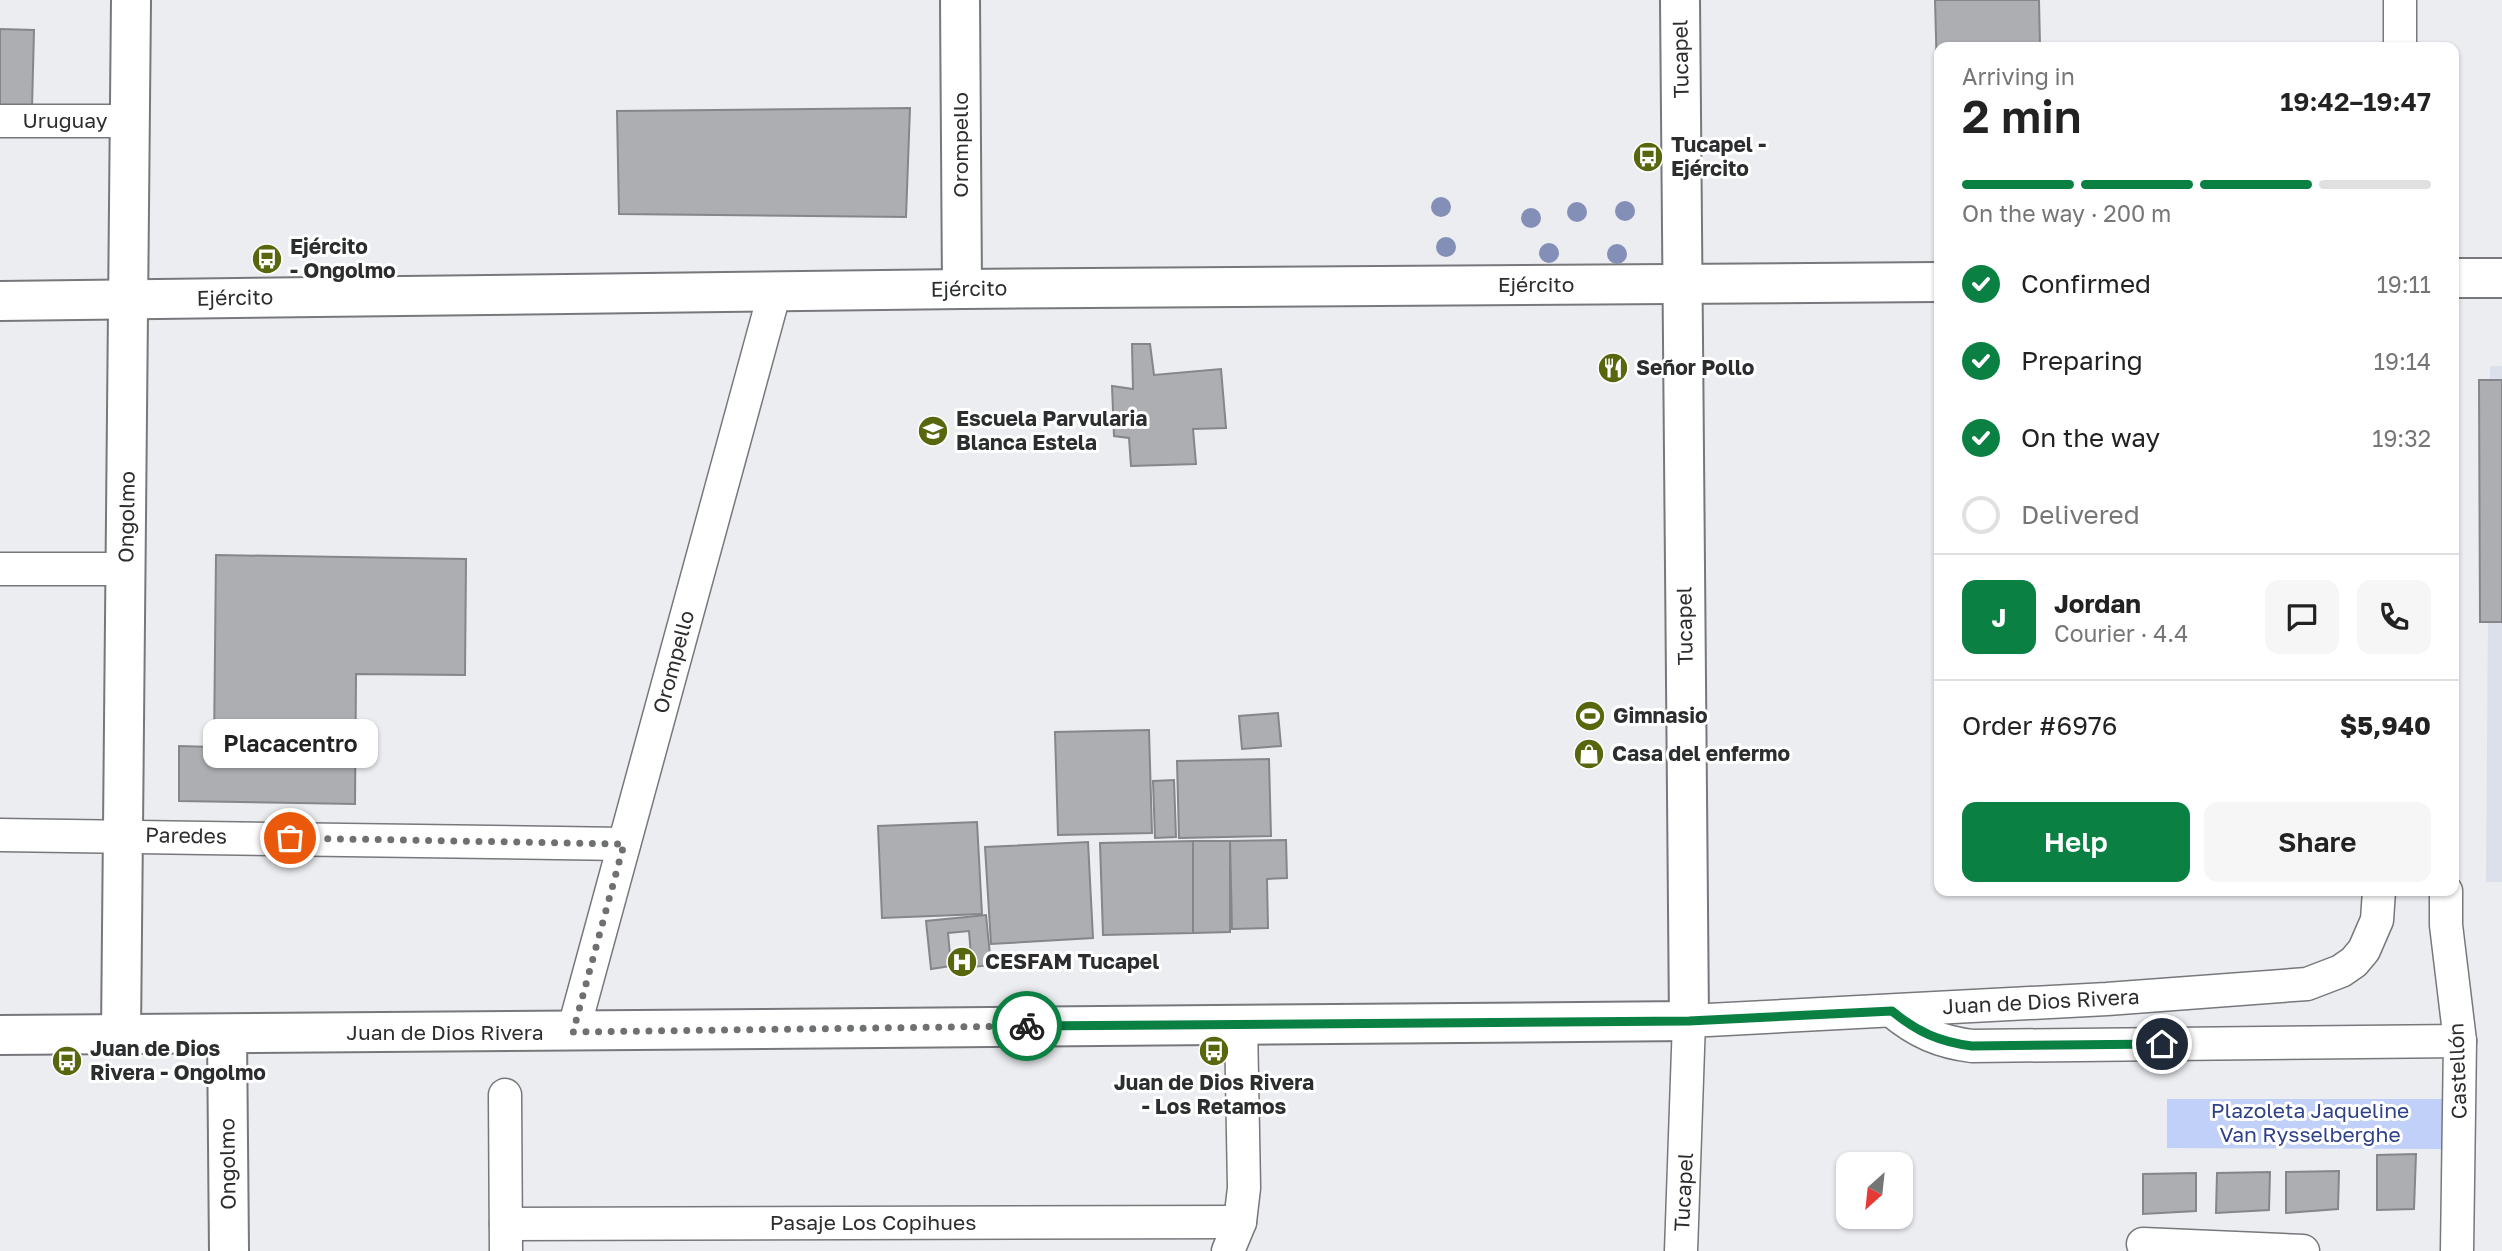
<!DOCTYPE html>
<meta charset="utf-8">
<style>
body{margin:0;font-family:"Golos Text",sans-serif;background:#f6f6f6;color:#222;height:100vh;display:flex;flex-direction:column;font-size:26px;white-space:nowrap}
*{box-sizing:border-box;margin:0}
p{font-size:23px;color:#767676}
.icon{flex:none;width:38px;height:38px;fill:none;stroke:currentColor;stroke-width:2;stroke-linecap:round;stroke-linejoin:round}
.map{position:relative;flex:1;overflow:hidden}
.details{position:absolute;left:1934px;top:42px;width:525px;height:854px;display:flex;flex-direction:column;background:#fff;border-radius:14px;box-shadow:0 2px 5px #0004}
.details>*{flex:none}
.needle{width:46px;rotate:207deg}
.fabs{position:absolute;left:1836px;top:1152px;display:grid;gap:14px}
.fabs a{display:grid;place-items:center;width:77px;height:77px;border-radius:14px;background:#fff;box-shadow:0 2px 5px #0004;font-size:35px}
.pin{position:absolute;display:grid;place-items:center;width:60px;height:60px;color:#fff;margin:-30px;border:4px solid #fff;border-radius:50%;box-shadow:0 2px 7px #0007}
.courier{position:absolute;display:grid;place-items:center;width:70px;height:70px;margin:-35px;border:5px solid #0b8043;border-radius:50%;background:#fff;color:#222;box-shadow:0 2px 9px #0007}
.bubble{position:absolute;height:49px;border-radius:14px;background:#fff;box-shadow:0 2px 5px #0004;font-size:23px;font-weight:600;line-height:49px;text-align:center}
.summary em{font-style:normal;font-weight:600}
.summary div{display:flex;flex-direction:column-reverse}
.summary{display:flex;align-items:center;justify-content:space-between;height:119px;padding:0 28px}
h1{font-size:46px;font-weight:600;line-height:52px}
.bar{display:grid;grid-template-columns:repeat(4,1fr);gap:10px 7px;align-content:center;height:84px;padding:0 28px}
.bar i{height:9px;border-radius:5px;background:#e0e0e0}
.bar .on{background:#0b8043}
.bar p{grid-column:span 4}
.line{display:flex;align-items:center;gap:18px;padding:0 28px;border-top:2px solid #e0e0e0}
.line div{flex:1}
.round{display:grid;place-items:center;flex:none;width:74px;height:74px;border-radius:14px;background:#f6f6f6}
ol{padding:0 28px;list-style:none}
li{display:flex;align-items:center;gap:21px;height:77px}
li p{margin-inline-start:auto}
li .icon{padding:7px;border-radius:50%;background:#0b8043;color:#fff;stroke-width:4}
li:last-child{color:#767676}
li i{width:38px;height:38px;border:4px solid #e0e0e0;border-radius:50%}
.primary-button{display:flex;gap:14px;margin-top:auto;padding:14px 28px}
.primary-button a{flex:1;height:80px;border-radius:14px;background:#0b8043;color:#fff;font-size:28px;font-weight:600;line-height:80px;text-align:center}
.primary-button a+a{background:#f6f6f6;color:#222}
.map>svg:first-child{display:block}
</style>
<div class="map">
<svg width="2502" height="1251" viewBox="0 0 2502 1251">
<rect width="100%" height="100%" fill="#ebedf0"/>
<polygon fill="#dbe0ea" points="2490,366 2502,366 2502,882 2486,882"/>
<polygon fill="#c1d0f9" points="2167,1099 2453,1099 2453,1149 2167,1148"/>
<g fill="#acaeb1" stroke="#858689" stroke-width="2">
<polygon points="1935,0 2039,0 2040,47 1939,47 1939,148"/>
<polygon points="0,29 34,30 32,108 0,108"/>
<polygon points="910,108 906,217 619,214 617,111"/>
<polygon points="1132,344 1150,344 1154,375 1221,369 1226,428 1193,429 1196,464 1131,466 1129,438 1114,436 1112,386 1133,389"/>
<polygon points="2479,380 2502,380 2502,622 2480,622"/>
<polygon points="216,555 466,559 465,675 356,674 355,804 179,801 179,746 214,747"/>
<polygon points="1278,713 1281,746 1242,749 1239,716"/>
<polygon points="1149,730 1152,833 1058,835 1055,732"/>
<polygon points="1269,759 1271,836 1179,838 1177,761"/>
<polygon points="1174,780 1176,837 1155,838 1153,781"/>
<polygon points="977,822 982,914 882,918 878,826"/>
<polygon points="1286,840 1287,878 1267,879 1268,928 1232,929 1230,841"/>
<polygon points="1193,841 1193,933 1103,935 1100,843"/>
<polygon points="1193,841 1230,841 1230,932 1193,933"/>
<polygon points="1088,842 1093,938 991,944 985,847"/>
<polygon points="986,915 991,965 972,967 969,931 948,933 951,966 931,969 926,921"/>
<polygon points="2416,1154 2414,1209 2377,1210 2377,1155"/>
<polygon points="2339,1171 2338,1209 2286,1213 2286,1172"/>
<polygon points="2270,1172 2269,1210 2216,1213 2217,1173"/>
<polygon points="2196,1173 2196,1211 2143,1214 2143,1174"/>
</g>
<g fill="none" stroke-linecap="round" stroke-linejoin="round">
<g stroke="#76787b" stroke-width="35">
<g id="street">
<polyline points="2400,0 2400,47"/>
<polyline points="0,121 130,121"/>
<polyline points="0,569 126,569"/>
<polyline points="0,835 624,844"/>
<polyline points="2446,891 2446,925 2460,1041 2457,1251"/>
<path d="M1892 1011C1917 1032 1940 1042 1972 1046L2460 1041"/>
<polyline points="573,1032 775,291"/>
<polyline points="505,1095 506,1251"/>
<polyline points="506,1224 1240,1222"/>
<polyline points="2143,1244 2303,1251"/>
<polyline points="1228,1251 1240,1222 1244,1188 1241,1023"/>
<polyline points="1681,1251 1689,1021 2107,999 2307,984 2341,971 2354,962 2364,950 2377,920 2379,891"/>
</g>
</g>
<g stroke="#76787b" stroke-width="42">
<g id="secondary">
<polyline points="960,0 962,289"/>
<polyline points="2454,278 2502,278"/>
<polyline points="0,301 962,289 1939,282"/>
<polyline points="227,1034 229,1251"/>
<path d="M0 1035C563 1033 1126 1024 1689 1021L1680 0"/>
<polyline points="121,1035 131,0"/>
</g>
</g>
<use href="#street" stroke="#fff" stroke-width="32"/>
<use href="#secondary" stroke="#fff" stroke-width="38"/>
</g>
<g fill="#848fb7">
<circle cx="1441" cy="207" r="10"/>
<circle cx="1625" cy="211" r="10"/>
<circle cx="1577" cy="212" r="10"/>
<circle cx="1531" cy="218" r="10"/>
<circle cx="1446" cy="247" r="10"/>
<circle cx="1549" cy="253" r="10"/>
<circle cx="1617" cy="254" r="10"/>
</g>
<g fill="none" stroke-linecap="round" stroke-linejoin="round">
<polyline stroke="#6f7072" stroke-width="7" stroke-dasharray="0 12.6" points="290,838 624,844 573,1032 1027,1026"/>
<path stroke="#0b8043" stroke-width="9" d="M1027 1026 1689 1021 1892 1011C1917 1032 1940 1042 1972 1046L2162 1044"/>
</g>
<defs>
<g id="bus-disc" transform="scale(1.575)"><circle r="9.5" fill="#58670e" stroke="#fff"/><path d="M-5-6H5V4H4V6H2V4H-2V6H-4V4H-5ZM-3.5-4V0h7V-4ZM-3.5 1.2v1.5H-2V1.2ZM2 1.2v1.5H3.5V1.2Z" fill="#fff"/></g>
<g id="restaurant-disc" transform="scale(1.575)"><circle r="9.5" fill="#58670e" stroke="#fff"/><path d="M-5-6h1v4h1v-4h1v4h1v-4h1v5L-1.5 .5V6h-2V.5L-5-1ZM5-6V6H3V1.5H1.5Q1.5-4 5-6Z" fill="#fff"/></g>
<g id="school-disc" transform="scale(1.575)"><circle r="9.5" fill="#58670e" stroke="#fff"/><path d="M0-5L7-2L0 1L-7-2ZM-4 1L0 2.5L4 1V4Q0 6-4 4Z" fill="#fff"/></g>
<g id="stadium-disc" transform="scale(1.575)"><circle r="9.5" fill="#58670e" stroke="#fff"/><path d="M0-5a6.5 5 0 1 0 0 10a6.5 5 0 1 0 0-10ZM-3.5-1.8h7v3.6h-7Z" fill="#fff"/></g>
<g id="shop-disc" transform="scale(1.575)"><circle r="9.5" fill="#58670e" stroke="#fff"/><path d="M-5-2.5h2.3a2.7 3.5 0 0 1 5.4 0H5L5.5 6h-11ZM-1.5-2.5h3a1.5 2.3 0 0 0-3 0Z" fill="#fff"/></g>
<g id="hospital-disc" transform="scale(1.575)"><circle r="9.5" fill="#58670e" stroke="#fff"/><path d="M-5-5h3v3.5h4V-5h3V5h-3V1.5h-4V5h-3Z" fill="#fff"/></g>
</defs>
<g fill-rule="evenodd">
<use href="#bus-disc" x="1648" y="157"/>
<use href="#bus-disc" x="267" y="259"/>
<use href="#restaurant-disc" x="1613" y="368"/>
<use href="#school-disc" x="933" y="431"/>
<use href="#stadium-disc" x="1590" y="716"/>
<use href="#shop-disc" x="1589" y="754"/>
<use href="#hospital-disc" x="962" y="962"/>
<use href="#bus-disc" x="1214" y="1051"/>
<use href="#bus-disc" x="67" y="1061"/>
</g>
<g text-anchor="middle" stroke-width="6" stroke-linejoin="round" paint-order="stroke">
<g font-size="21" fill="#2c2d2e" stroke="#fff">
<text transform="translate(1681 59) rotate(-91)" y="7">Tucapel</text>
<text x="65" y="128">Uruguay</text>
<text transform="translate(961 145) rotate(-90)" y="7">Orompello</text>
<text x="1536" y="292">Ejército</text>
<text transform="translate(969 289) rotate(-1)" y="7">Ejército</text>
<text transform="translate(235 298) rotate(-1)" y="7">Ejército</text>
<text transform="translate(127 517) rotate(-89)" y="7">Ongolmo</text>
<text transform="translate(1685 626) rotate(-91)" y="7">Tucapel</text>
<text transform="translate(674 662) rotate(-75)" y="7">Orompello</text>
<text transform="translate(186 836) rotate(1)" y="7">Paredes</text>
<text transform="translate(2041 1002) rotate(-3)" y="7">Juan de Dios Rivera</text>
<text x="445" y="1040">Juan de Dios Rivera</text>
<text transform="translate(2458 1071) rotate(-92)" y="7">Castellón</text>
<text transform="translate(228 1164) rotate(-91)" y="7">Ongolmo</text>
<text transform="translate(1684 1192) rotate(-87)" y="7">Tucapel</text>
<text x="873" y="1230">Pasaje Los Copihues</text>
</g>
<g font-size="21" font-weight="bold" fill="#2c2d2e" stroke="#fff" text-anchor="start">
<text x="1671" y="152">Tucapel -<tspan x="1671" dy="24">Ejército</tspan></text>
<text x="290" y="254">Ejército<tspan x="290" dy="24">- Ongolmo</tspan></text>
<text x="1636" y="375">Señor Pollo</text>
<text x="956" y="426">Escuela Parvularia<tspan x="956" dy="24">Blanca Estela</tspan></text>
<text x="1613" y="723">Gimnasio</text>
<text x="1612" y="761">Casa del enfermo</text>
<text x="985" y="969">CESFAM Tucapel</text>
<text x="90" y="1056">Juan de Dios<tspan x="90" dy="24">Rivera - Ongolmo</tspan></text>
<text x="1214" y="1090" text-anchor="middle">Juan de Dios Rivera<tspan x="1214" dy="24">- Los Retamos</tspan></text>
</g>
<g font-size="21" fill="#2f4289" stroke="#fff">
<text x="2310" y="1118">Plazoleta Jaqueline<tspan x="2310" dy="24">Van Rysselberghe</tspan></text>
</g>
</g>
</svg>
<div class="fabs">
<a><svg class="needle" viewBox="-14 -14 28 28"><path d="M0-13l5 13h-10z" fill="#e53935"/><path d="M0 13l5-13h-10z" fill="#767676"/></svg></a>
</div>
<div class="pin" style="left:290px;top:838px;background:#ea580c"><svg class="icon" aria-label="bag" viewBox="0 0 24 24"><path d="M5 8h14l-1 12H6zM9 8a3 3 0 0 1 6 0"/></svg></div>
<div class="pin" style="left:2162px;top:1044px;background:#1f2937"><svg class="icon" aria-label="home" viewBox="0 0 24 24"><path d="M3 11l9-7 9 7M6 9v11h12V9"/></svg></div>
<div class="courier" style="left:1027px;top:1026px"><svg class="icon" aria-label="bike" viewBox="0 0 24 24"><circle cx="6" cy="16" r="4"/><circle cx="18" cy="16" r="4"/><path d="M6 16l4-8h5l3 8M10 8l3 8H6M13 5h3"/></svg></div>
<div class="bubble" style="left:203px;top:719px;width:175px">Placacentro</div>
<section class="details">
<div class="summary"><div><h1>2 min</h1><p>Arriving in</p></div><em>19:42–19:47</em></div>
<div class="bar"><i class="on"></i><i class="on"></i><i class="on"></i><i></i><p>On the way · 200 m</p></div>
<ol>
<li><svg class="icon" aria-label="check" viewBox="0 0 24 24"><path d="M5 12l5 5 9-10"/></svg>Confirmed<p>19:11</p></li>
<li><svg class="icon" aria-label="check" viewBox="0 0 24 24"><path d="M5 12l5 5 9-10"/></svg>Preparing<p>19:14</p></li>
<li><svg class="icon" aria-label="check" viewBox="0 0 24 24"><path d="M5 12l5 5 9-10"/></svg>On the way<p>19:32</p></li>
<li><i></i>Delivered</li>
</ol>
<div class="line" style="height:126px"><b class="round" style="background:#0b8043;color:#fff">J</b><div><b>Jordan</b><p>Courier · 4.4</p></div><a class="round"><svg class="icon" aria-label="chat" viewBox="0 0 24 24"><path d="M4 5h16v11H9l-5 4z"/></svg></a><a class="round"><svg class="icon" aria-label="phone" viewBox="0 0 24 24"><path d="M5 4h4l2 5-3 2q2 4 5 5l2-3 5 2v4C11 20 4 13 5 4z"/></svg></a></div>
<div class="line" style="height:91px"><div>Order #6976</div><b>$5,940</b></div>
<div class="primary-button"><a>Help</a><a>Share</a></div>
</section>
</div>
